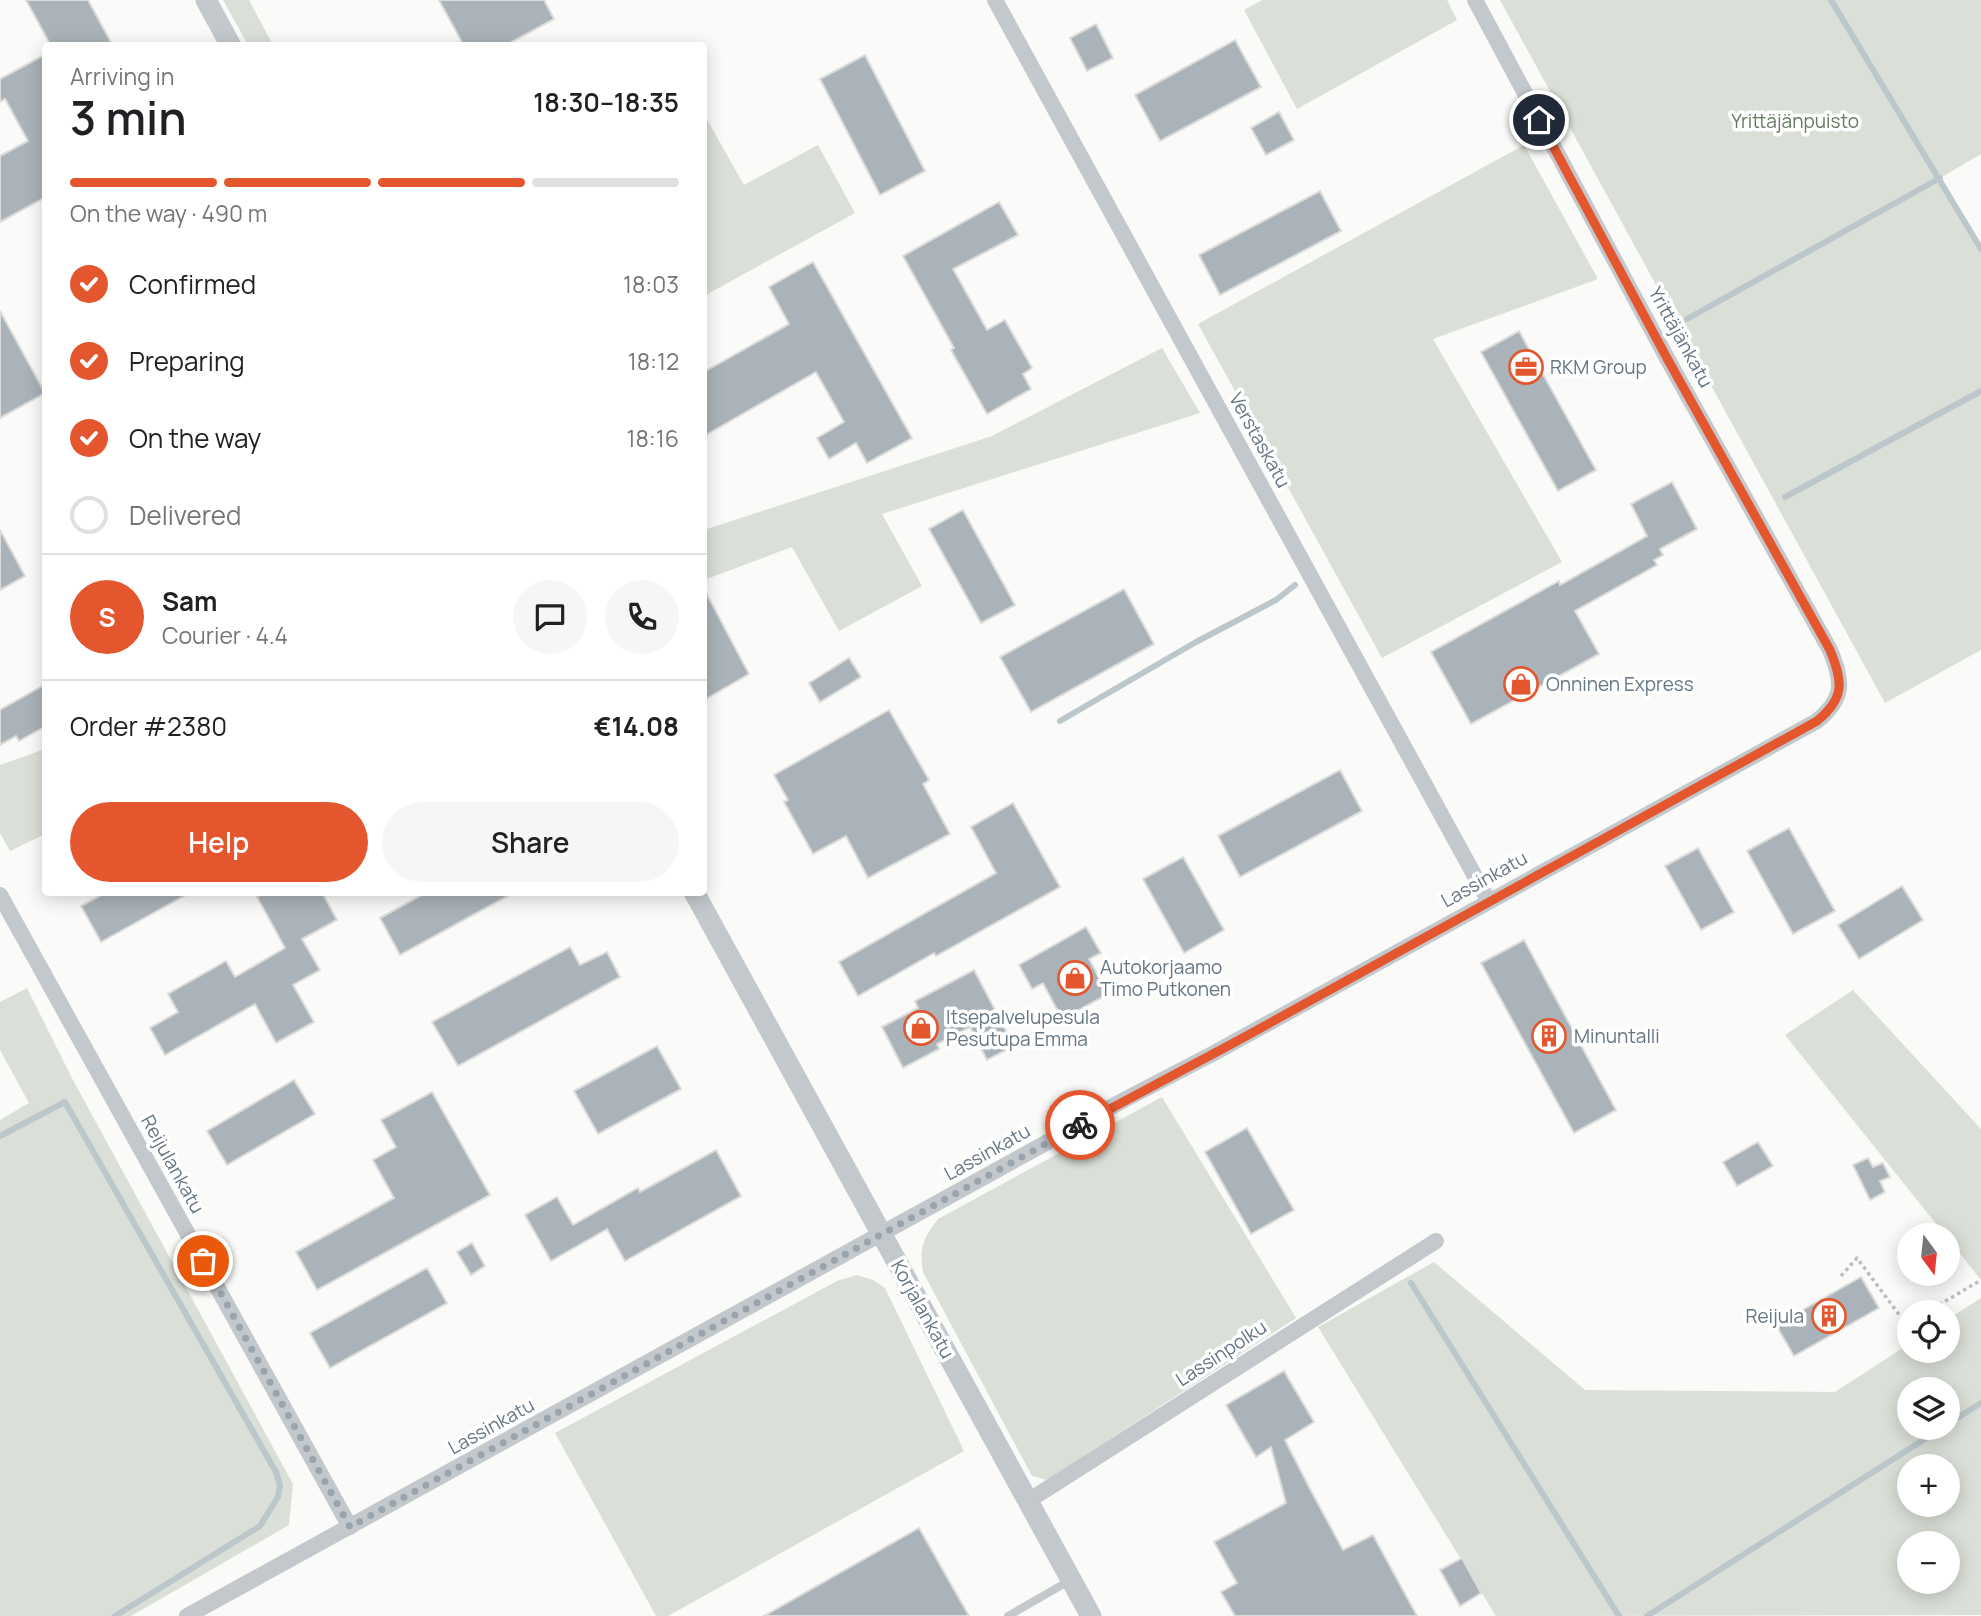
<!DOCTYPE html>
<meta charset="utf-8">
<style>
body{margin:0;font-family:Manrope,sans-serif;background:#f6f6f6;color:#202124;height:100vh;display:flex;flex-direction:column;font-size:26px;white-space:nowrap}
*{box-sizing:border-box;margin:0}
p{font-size:23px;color:#757577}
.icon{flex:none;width:38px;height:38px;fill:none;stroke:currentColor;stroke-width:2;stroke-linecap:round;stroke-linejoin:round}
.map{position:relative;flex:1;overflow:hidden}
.sheet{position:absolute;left:42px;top:42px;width:665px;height:854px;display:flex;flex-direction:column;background:#fff;border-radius:7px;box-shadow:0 4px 18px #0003}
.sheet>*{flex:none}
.needle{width:46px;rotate:165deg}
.fabs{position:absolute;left:1897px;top:1223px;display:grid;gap:14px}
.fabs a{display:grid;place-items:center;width:63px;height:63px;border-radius:50%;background:#fff;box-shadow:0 4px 18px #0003;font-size:35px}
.pin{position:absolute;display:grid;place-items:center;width:60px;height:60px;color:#fff;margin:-30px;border:4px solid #fff;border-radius:50%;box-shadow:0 2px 7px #0007}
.courier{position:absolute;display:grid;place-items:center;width:70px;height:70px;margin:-35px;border:5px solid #e4572e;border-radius:50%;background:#fff;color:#222;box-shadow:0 2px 9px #0007}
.head em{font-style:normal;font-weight:600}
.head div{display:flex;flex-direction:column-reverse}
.head{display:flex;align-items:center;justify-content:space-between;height:119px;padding:0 28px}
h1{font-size:46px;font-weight:600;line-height:52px}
.bar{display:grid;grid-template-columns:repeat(4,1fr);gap:10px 7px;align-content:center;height:84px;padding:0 28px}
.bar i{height:9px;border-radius:5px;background:#e0e0e0}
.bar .active{background:#e4572e}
.bar p{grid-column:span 4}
.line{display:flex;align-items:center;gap:18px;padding:0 28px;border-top:2px solid #e0e0e0}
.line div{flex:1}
.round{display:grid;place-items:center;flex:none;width:74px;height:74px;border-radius:37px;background:#f6f6f6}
ol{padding:0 28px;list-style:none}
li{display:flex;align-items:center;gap:21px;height:77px}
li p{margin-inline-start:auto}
li .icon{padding:7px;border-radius:50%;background:#e4572e;color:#fff;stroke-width:4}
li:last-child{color:#757577}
li i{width:38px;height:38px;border:4px solid #e0e0e0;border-radius:50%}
.primary-button{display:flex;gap:14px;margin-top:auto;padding:14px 28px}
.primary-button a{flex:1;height:80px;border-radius:42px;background:#e4572e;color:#fff;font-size:28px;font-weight:600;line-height:80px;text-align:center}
.primary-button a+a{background:#f6f6f6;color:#202124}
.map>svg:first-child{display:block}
</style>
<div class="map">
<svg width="1981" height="1616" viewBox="0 0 1981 1616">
<rect width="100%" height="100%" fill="#fafaf8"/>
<g fill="#dadfd7" fill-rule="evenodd">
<polygon points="223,0 249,0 273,45 248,45"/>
<polygon points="1262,0 1447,0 1457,20 1297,109 1244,10"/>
<polygon points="1500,0 1981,0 1981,154 1940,178 1981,248 1981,650 1885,703"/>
<polygon points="704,114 744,185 818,145 855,213 704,296"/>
<polygon points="1524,145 1598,279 1433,339 1562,562 1382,658 1198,324"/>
<polygon points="1162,348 1200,413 882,514 922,586 839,631 792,547 704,580 704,530 992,436"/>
<polygon points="45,749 45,834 10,851 0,833 0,765"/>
<polygon points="27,988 73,1080 293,1484 289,1525 131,1616 0,1616 0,1120 29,1103 0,1050 0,1002"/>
<polygon points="1853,990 1981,1129 1981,1280 1785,1035"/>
<path d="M1162 1097 1296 1318 1047 1480 1032 1476 923 1272C919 1247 923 1239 938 1219Z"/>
<path d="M1434 1262 1585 1390 1835 1392 1909 1344V1351H1948V1319L1981 1298V1615L1496 1616 1318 1327ZM1909 1390H1948V1428H1909ZM1909 1466H1948V1505H1909ZM1909 1544H1948V1582H1909Z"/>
<polygon points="857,1275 873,1280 885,1288 964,1451 668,1616 656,1616 555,1433 837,1281"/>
</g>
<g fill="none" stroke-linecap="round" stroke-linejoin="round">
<g stroke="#bbc7cb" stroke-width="6">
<polyline points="1831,0 1981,249"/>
<polyline points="1687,319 1940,178"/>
<polyline points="1785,497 1981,391"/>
<polyline points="1060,721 1196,642 1276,600 1295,585"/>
<polyline points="0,1136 65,1102 276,1472 280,1485 278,1497 260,1526 115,1616"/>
<polyline points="1411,1283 1619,1616"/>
<polyline points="1948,1424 1981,1403"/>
<polyline points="1647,1616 1942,1428"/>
</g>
</g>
<g fill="#aab3b9" stroke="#dcdcda" stroke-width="2">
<polygon points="26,0 88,0 113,46 51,46"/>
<polygon points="439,0 544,0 554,19 504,46 464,46"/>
<polygon points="1096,24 1113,58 1087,71 1070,38"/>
<polygon points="1235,40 1261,87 1160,141 1135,95"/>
<polygon points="46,54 46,197 0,222 0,156 28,141 5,99 0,102 0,79"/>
<polygon points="865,55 925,171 880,195 820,79"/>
<polygon points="1279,112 1294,140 1266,155 1251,128"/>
<polygon points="1320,191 1341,231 1220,295 1199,255"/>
<polygon points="999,202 1018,235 953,269 987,330 1005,320 1032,368 1023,374 1031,389 987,414 951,350 954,348 903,256"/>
<polygon points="813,262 912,438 867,463 856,443 829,459 817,438 844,422 816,372 704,436 704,372 789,324 769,287"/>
<polygon points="0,311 45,393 0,418"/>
<polygon points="1519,331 1596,470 1558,491 1481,352"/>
<polygon points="1672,482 1697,529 1660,549 1663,555 1654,560 1657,565 1575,611 1599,654 1471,724 1431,652 1559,581 1560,585 1647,536 1631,504"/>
<polygon points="963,510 1015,605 981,623 929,529"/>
<polygon points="0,530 25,576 0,590"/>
<polygon points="704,589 749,674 704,700"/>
<polygon points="1124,589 1154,644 1031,712 1000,657"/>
<polygon points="849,658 861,677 820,702 809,683"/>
<polygon points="46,684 46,726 19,741 16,736 0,745 0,710"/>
<polygon points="889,710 929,780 923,784 950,834 868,878 846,836 813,854 784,802 788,800 774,775"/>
<polygon points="1340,770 1362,811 1240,877 1218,836"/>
<polygon points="1013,803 1060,887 936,956 934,953 858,996 839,962 996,873 971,827"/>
<polygon points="1789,828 1835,911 1793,934 1747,851"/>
<polygon points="1698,848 1734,912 1701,930 1665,866"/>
<polygon points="1183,857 1224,930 1184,953 1143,879"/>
<polygon points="1902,886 1923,920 1859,959 1838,925"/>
<polygon points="107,892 191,892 101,942 81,906"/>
<polygon points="266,892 322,892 337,920 302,939 320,970 293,985 314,1022 276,1043 255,1004 165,1055 150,1028 178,1012 168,994 226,961 235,977 285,948 257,897"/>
<polygon points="427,892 515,892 400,955 380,918"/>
<polygon points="1086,927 1101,953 1089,959 1108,994 1062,1019 1043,983 1032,989 1019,965"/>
<polygon points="1524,940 1616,1110 1574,1133 1481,963"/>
<polygon points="570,947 580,965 607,952 620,977 458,1066 432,1022"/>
<polygon points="974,970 1014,1046 987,1060 970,1027 937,1044 939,1049 903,1068 882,1027 918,1008 915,1001"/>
<polygon points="657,1046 681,1089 598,1134 574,1091"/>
<polygon points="294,1080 315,1114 227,1165 207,1131"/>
<polygon points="432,1092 490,1195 317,1290 296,1252 394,1198 373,1160 396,1147 381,1120"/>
<polygon points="1247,1128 1294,1210 1251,1234 1205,1152"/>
<polygon points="1758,1142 1773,1166 1737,1186 1723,1162"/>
<polygon points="716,1150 741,1196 625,1261 607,1229 551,1261 525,1215 557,1197 573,1225 638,1188 640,1192"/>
<polygon points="1868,1158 1873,1167 1883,1163 1890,1177 1880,1181 1885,1192 1870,1200 1853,1165"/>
<polygon points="472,1243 485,1266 471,1275 457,1252"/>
<polygon points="427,1268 447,1303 330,1368 310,1333"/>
<polygon points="1861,1277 1879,1308 1794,1356 1776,1325"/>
<polygon points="1284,1371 1314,1422 1285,1440 1310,1489 1343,1550 1373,1535 1417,1616 1235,1616 1221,1592 1237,1583 1214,1542 1286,1503 1271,1447 1256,1457 1226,1405"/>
<polygon points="919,1528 969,1616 764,1616"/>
<polygon points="1462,1558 1481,1593 1460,1606 1440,1570"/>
</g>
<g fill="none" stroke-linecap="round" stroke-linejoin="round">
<g stroke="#bbbfc2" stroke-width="3.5" stroke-dasharray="3.5 3.5" stroke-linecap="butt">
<polyline points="1841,1276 1857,1258 1906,1324 1909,1322"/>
<polyline points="1927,1312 1981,1280"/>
</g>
<polyline stroke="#c3c8cc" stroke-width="8" points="1008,1616 1069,1581"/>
<g stroke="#c3c8cc" stroke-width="16">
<polyline points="995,0 1488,900"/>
<polyline points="0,895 350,1527"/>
<polyline points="1028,1501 1436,1241"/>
<path d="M187 1616 1124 1100 1216 1052 1817 721C1845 698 1843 682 1830 650L1668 360 1475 0"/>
</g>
<g stroke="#c3c8cc" stroke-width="21">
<polyline points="206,0 231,46"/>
<polyline points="694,892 1091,1616"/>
</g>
</g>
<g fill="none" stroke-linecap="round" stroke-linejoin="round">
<polyline stroke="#99a4ac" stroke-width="7" stroke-dasharray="0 12.6" points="203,1261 350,1527 1080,1125"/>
<path stroke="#e4572e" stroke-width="9" d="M1080 1125 1239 1040 1817 721C1845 698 1843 682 1830 650L1668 360 1539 120"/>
</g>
<defs>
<g id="office-ring" transform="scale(1.75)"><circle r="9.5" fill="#fff" stroke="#e4572e" stroke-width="1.5"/><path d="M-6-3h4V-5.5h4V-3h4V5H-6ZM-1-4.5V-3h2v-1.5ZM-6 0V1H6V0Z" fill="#e4572e"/></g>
<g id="shop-ring" transform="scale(1.75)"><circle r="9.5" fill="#fff" stroke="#e4572e" stroke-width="1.5"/><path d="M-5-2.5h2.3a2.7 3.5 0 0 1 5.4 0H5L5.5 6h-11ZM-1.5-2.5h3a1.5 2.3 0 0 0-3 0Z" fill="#e4572e"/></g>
<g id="building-ring" transform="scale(1.75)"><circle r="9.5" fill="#fff" stroke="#e4572e" stroke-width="1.5"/><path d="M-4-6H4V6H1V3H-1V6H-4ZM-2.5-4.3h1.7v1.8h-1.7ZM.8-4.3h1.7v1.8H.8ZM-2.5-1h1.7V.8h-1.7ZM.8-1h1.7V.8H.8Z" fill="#e4572e"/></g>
</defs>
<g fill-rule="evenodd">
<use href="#office-ring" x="1526" y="367"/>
<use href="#shop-ring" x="1521" y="684"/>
<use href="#shop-ring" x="1075" y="978"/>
<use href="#shop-ring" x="921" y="1028"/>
<use href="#building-ring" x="1549" y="1036"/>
<use href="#building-ring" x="1829" y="1316"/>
</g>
<g text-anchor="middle" stroke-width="7" stroke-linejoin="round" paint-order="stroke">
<g font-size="19" fill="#687a64" stroke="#fff">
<text x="1795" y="128">Yrittäjänpuisto</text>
</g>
<g font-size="19" fill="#657683" stroke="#fff">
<text transform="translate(1681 337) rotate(61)" y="7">Yrittäjänkatu</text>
<text transform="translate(1260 440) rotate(61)" y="7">Verstaskatu</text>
<text transform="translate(1484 879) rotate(-29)" y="7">Lassinkatu</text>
<text transform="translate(987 1152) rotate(-29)" y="7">Lassinkatu</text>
<text transform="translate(173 1164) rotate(61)" y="7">Reijulankatu</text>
<text transform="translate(923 1309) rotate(61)" y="7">Korjalankatu</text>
<text transform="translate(1221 1353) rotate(-33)" y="7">Lassinpolku</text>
<text transform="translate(491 1426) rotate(-29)" y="7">Lassinkatu</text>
</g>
<g font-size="19" fill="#657683" stroke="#fff" text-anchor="start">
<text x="1550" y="374">RKM Group</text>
<text x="1546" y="691">Onninen Express</text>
<text x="1100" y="974">Autokorjaamo<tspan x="1100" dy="22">Timo Putkonen</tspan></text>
<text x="946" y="1024">Itsepalvelupesula<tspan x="946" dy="22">Pesutupa Emma</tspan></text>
<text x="1574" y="1043">Minuntalli</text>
<text x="1804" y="1323" text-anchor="end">Reijula</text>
</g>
</g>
</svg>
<div class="fabs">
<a><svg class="needle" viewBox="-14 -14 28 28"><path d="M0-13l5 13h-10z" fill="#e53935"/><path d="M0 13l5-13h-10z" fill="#757577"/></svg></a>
<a><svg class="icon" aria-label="locate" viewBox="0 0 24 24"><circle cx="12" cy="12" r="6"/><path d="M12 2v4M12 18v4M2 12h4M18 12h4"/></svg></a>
<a><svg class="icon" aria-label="layers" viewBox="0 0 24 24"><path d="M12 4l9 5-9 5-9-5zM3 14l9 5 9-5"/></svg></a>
<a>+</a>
<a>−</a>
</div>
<div class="pin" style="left:203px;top:1261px;background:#ea580c"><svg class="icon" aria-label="bag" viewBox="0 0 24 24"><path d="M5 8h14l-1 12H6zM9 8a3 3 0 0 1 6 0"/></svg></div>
<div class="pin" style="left:1539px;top:120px;background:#1f2937"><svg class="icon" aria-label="home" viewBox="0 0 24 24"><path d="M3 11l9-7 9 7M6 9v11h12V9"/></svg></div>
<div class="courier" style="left:1080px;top:1125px"><svg class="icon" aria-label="bike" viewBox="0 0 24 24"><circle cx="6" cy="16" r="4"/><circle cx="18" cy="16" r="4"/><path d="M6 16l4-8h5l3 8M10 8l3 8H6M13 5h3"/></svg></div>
<section class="sheet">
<div class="head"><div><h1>3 min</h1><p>Arriving in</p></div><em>18:30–18:35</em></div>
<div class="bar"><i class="active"></i><i class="active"></i><i class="active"></i><i></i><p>On the way · 490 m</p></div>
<ol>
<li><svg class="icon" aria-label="check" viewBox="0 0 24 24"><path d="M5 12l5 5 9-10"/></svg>Confirmed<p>18:03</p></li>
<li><svg class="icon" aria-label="check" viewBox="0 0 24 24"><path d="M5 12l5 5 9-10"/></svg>Preparing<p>18:12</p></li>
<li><svg class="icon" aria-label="check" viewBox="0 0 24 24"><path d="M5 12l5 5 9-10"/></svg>On the way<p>18:16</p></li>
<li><i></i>Delivered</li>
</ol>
<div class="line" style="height:126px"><b class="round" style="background:#e4572e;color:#fff">S</b><div><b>Sam</b><p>Courier · 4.4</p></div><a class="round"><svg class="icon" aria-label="chat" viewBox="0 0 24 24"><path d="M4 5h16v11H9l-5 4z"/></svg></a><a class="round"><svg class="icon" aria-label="phone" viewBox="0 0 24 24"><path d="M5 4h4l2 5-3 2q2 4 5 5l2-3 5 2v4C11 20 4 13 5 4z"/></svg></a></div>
<div class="line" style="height:91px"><div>Order #2380</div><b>€14.08</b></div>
<div class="primary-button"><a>Help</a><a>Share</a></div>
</section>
</div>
